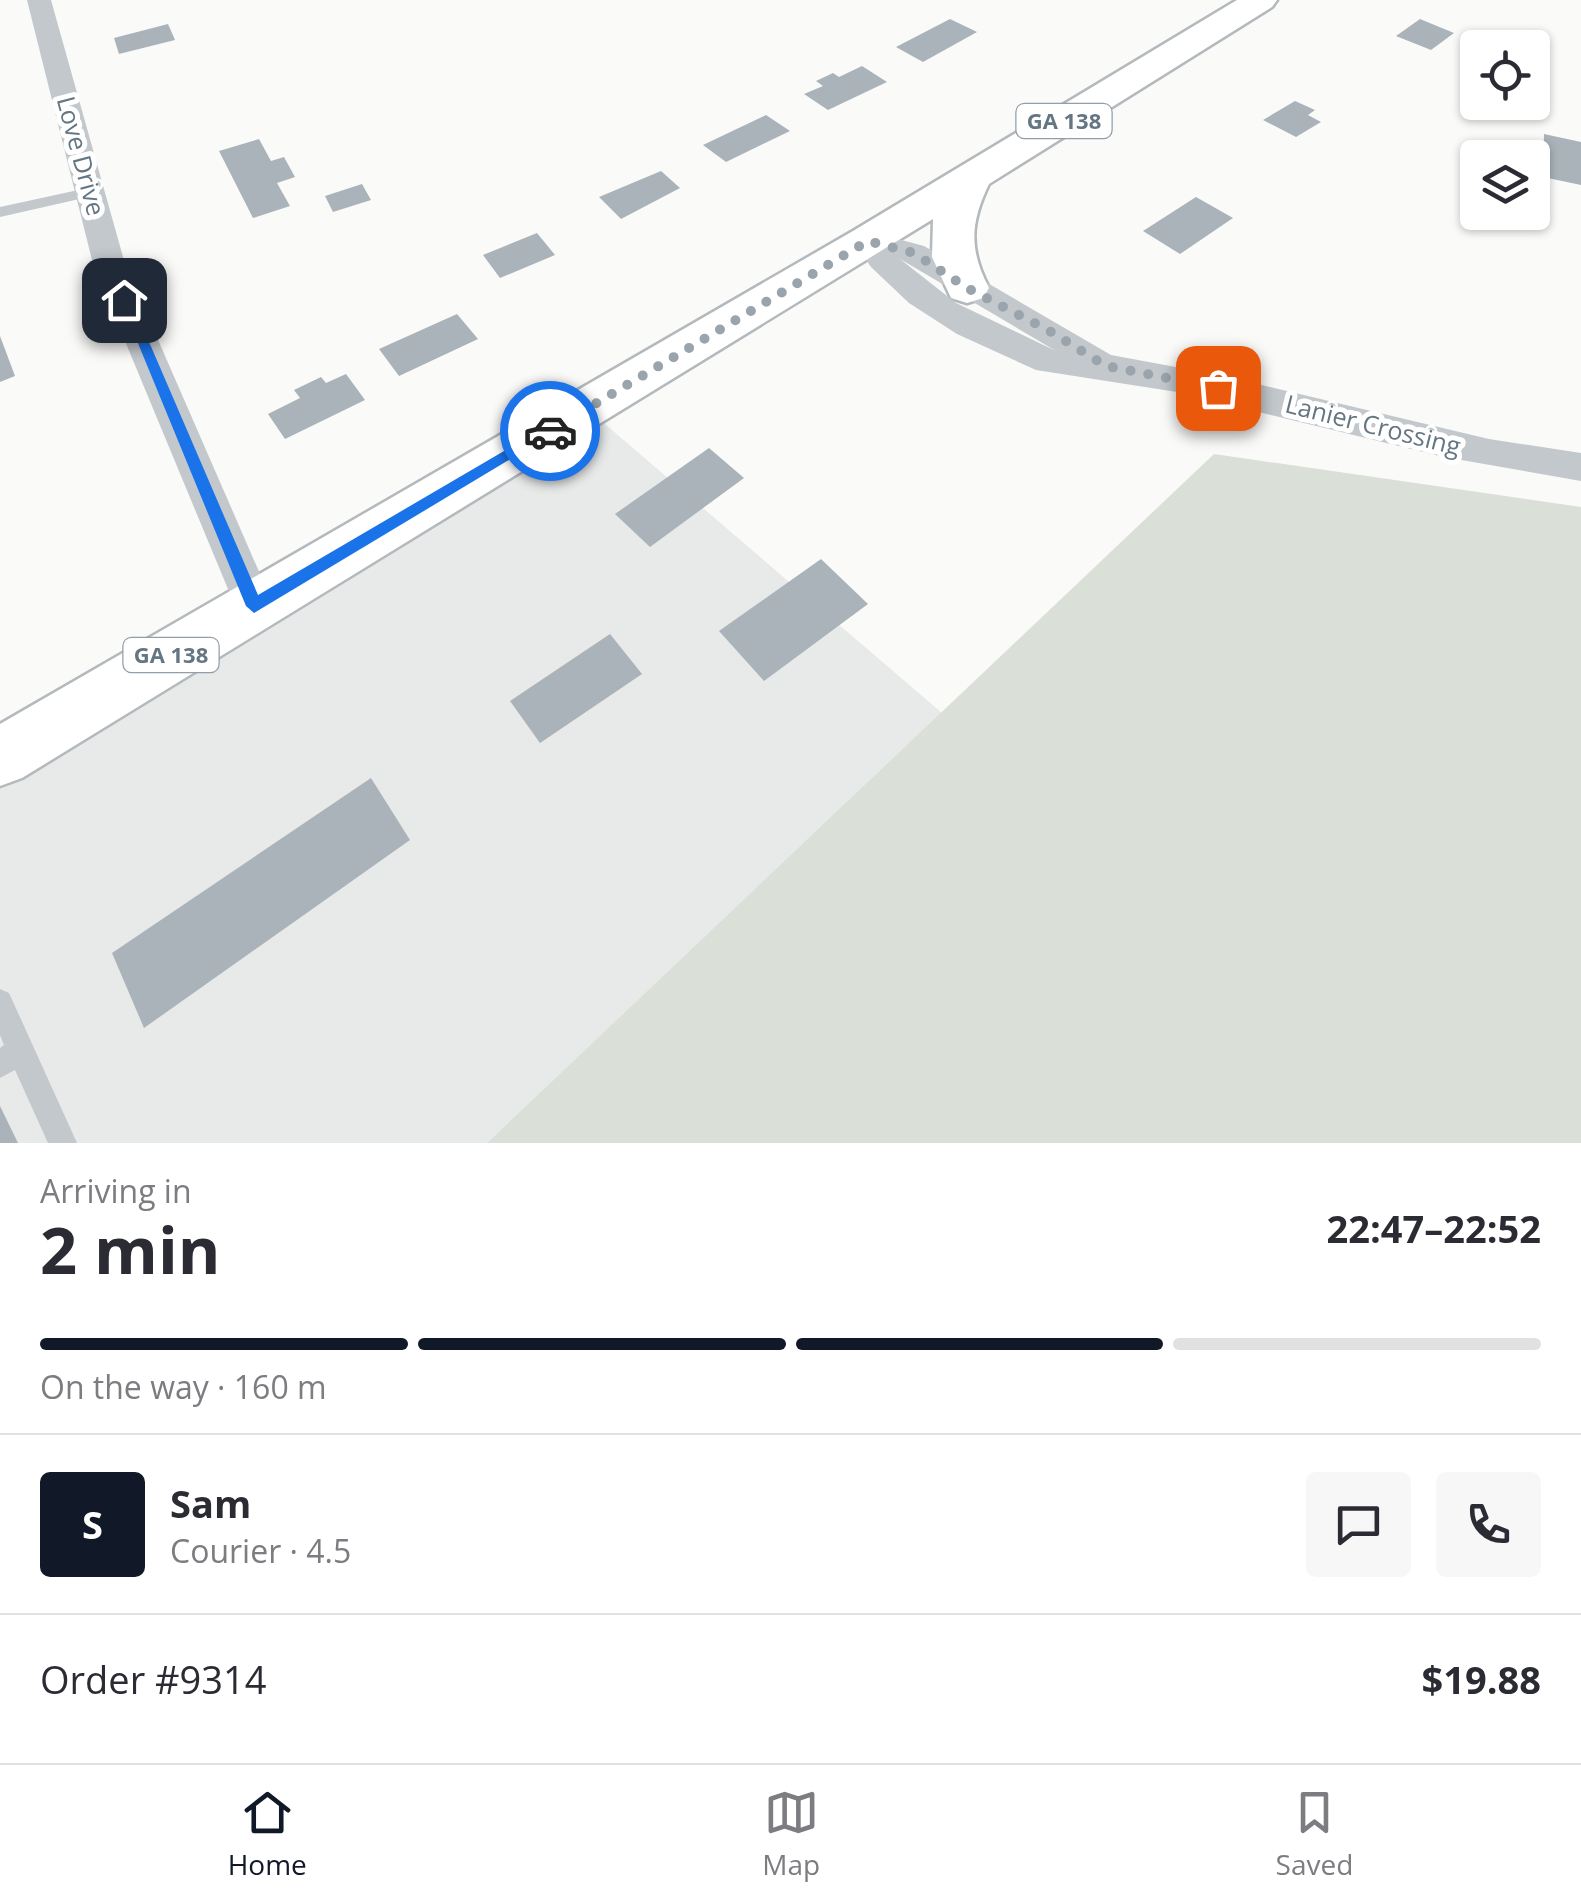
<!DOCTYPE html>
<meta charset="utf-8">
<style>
body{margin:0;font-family:"Open Sans",sans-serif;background:#f7f7f7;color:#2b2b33;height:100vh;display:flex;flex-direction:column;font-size:38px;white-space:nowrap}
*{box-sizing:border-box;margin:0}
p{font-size:32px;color:#7c7c81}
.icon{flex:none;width:55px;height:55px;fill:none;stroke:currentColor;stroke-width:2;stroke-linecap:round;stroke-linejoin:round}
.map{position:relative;height:1143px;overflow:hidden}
.panel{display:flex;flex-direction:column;background:#fff;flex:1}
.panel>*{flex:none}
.fabs{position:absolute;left:1460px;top:30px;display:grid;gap:20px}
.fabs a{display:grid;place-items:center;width:90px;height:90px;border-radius:10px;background:#fff;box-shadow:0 2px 8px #0004;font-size:50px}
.pin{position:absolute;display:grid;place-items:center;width:85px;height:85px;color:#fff;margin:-42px;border-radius:20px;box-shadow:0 5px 15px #0006}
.courier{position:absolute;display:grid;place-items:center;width:100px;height:100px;margin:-50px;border:8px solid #1a73e8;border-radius:50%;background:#fff;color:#222;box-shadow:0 2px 12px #0007}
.summary em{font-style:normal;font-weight:700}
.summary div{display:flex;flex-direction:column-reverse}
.summary{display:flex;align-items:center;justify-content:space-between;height:170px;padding:0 40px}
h1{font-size:65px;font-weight:700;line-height:75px}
.bar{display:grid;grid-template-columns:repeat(4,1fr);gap:15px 10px;align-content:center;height:120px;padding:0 40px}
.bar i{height:12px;border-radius:8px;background:#e1e1e2}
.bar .on{background:#111827}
.bar p{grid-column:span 4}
.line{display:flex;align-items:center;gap:25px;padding:0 40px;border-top:2px solid #e1e1e2}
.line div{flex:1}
.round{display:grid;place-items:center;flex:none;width:105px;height:105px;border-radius:10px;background:#f7f7f7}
.dock{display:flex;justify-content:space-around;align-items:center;height:140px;border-top:2px solid #e1e1e2;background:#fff;font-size:28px;color:#7c7c81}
.dock a{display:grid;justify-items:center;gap:5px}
.dock .on{color:#111827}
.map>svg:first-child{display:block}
</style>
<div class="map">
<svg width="1581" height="1143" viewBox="0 0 1581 1143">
<rect width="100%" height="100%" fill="#fafaf8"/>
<polygon fill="#e8e9e9" points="577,400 942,713 487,1143 0,1143 0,747"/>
<polygon fill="#dadfd7" points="1214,454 1581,507 1581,1143 487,1143"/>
<g fill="#aab3b9">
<polygon points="950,19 977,32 923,62 896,47"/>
<polygon points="1420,19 1454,33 1431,50 1396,36"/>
<polygon points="168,24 175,40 119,54 114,38"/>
<polygon points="862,66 887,82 828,110 804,94 823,86 816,81 833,73 839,77"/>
<polygon points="1295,101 1315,110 1308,115 1321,122 1296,137 1263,120"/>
<polygon points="766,115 790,131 726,162 703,145"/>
<polygon points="1544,134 1581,142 1581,185 1543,177"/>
<polygon points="259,139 271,161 284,157 295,177 277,183 290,206 253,218 219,151"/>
<polygon points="661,171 680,188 621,219 599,197"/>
<polygon points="362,184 371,200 333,212 325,196"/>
<polygon points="1196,197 1233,218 1180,254 1143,231"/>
<polygon points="537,233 555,255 500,278 483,255"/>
<polygon points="457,314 478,339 399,376 379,349"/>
<polygon points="0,336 15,376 0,382"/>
<polygon points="346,374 365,400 285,439 268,414 300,398 294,390 321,377 326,383"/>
<polygon points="709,448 744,478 650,547 615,514"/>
<polygon points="821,559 868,604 764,681 719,631"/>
<polygon points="610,634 642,674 540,743 510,701"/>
<polygon points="371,778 410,840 144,1028 112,953"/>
<polygon points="0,1106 18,1143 0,1143"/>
</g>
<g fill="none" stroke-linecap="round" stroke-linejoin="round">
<g stroke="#b4b9bd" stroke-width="5">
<path id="highway" d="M1237 0H1277L1272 7 989 184C970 223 969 250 989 288L983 298 967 303 951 298 932 257 933 219 22 778 0 786V724L853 231Z"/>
</g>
<g fill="#c3c8cc" fill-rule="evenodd">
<polygon points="92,187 97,189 97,195 0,217 0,207"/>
<polygon points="0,989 9,993 77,1143 48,1143 15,1070 0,1078 0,1048 4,1045 0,1035"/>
</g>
<g fill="#c3c8cc" fill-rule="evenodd">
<polygon points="27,0 51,0 125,264 274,606 268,618 254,624 240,618 93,264"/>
<path d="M868 231 924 246 1111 355 1219 375 1489 439 1581 453V481L1444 457 1177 392 1036 370 957 334 909 303 871 267 853 241 857 234ZM900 259 1056 351 956 303Z"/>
</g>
<use href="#highway" fill="#fff" fill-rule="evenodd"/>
</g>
<polygon fill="#1a73e8" points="119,297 131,300 258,595 545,427 550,425 557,431 254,613 246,606"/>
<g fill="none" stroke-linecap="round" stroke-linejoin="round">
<polyline stroke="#99a4ac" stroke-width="10" stroke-dasharray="0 18" points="550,431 868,241 914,253 967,288 1048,330 1106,366 1218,388"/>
</g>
<g text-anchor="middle" stroke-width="10" stroke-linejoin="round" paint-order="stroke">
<g fill="#fff" stroke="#939fa8" stroke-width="2.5">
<rect x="1016.5" y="104" width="95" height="34" rx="8"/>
<rect x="123.5" y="638" width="95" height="34" rx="8"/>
</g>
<g font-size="22" font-weight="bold" fill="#657683">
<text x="1064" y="129">GA 138</text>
<text x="171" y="663">GA 138</text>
</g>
<g font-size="25" fill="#657683" stroke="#fff">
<text transform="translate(81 156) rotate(75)" y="9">Love Drive</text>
<text transform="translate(1373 425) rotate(14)" y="9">Lanier Crossing</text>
</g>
</g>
</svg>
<div class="fabs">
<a><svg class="icon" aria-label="locate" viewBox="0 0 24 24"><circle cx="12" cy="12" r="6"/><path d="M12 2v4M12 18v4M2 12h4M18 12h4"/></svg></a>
<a><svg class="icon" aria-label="layers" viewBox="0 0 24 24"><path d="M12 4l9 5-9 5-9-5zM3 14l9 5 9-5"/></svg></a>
</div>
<div class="pin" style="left:1218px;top:388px;background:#ea580c"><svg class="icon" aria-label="bag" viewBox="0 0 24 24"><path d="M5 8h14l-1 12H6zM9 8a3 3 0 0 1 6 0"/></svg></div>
<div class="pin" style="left:124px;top:300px;background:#1f2937"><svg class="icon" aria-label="home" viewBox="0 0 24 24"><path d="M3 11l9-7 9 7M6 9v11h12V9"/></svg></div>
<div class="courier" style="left:550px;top:431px"><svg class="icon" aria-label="car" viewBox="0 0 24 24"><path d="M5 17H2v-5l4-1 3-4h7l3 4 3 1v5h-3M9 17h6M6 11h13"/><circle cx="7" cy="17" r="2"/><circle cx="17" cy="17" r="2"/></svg></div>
</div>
<section class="panel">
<div class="summary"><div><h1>2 min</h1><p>Arriving in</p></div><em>22:47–22:52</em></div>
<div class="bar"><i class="on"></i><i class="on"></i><i class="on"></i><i></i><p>On the way · 160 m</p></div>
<div class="line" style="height:180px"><b class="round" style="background:#111827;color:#fff">S</b><div><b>Sam</b><p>Courier · 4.5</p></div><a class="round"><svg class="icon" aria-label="chat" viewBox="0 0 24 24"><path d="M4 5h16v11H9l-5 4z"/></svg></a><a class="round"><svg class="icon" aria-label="phone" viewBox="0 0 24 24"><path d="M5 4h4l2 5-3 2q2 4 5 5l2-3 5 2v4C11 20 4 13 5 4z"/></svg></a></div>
<div class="line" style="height:130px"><div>Order #9314</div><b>$19.88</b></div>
</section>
<nav class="dock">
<a class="on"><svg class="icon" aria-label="home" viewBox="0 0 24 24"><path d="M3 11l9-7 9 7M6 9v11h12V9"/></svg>Home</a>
<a><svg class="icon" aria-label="map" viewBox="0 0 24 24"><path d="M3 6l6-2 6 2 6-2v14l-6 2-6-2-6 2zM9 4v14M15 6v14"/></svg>Map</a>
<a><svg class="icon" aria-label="saved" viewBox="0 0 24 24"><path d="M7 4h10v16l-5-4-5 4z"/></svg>Saved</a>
</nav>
